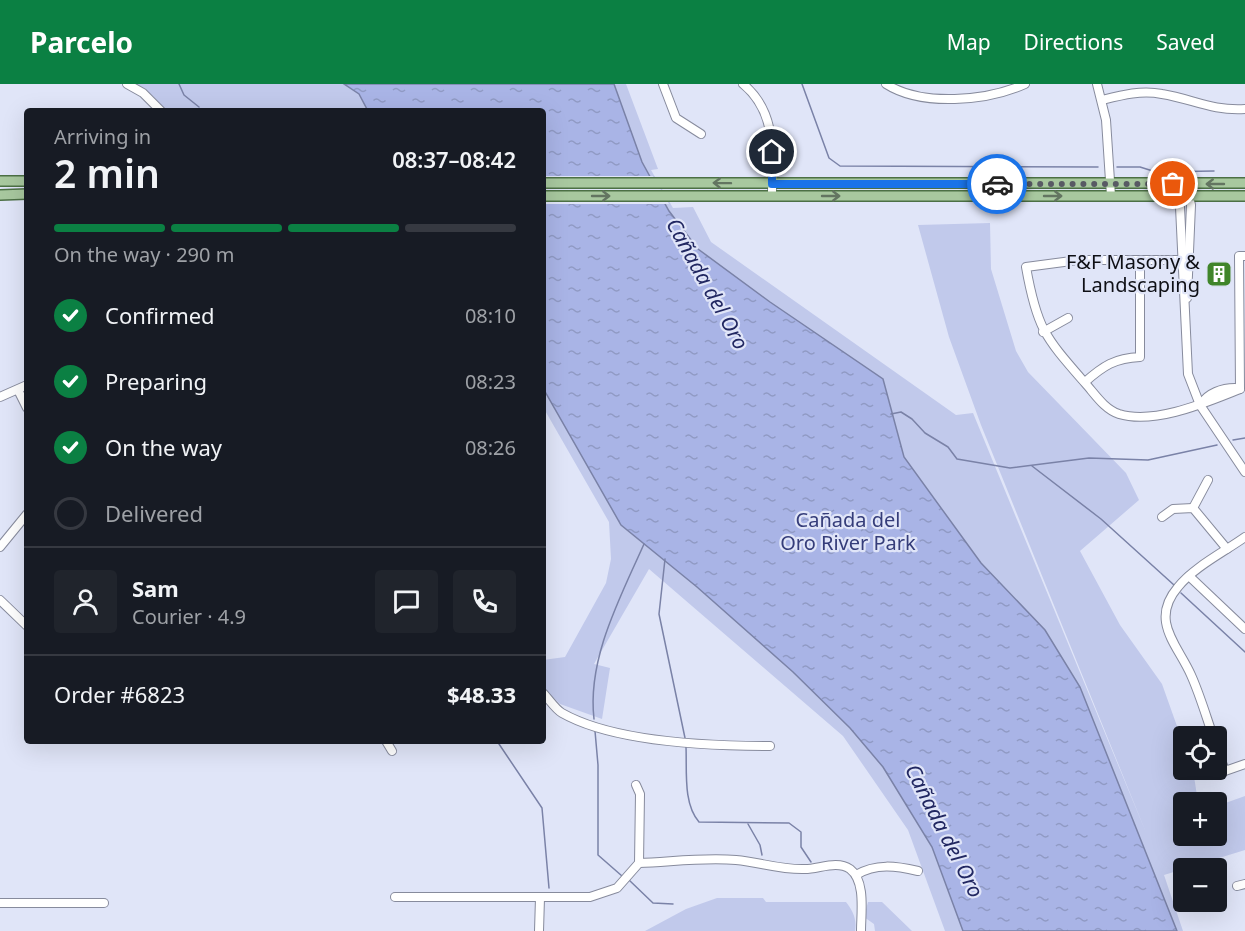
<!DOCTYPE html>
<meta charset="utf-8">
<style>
body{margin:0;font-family:"Noto Sans",sans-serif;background:#20242c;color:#f1f3f6;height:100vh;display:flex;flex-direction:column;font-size:22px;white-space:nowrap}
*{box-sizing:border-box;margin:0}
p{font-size:20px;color:#9ea1a6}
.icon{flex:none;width:33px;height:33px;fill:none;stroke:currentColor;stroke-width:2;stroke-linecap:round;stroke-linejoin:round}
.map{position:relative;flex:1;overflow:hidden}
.details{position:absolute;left:24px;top:24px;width:522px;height:636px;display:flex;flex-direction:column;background:#171b24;border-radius:6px;box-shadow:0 6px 24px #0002}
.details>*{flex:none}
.fabs{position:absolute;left:1173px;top:642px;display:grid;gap:12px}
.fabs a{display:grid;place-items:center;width:54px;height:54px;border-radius:6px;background:#171b24;box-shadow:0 6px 24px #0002;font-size:30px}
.pin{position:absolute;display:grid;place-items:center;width:51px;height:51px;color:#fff;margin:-26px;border:3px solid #fff;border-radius:50%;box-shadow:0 2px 6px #0007}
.courier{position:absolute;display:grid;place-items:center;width:60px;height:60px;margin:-30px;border:4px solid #1a73e8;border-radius:50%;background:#fff;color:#222;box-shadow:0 2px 8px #0007}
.headline em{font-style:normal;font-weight:600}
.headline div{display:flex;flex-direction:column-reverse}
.headline{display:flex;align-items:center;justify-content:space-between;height:102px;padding:0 30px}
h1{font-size:39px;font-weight:600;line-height:45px}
.bar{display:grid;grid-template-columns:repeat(4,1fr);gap:9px 6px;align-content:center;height:72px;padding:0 30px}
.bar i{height:8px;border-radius:4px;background:#363941}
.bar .selected{background:#0b8043}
.bar p{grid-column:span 4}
.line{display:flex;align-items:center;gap:15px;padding:0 30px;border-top:2px solid #363941}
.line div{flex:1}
.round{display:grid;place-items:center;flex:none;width:63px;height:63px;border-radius:6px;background:#20242c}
ol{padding:0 30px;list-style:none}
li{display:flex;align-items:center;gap:18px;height:66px}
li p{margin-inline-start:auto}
li .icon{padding:6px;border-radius:50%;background:#0b8043;color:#fff;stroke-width:4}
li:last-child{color:#9ea1a6}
li i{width:33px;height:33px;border:3px solid #363941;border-radius:50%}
header{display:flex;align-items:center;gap:36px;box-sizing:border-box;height:84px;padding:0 30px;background:#0b8043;color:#fff}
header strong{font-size:28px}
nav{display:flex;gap:33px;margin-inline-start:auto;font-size:21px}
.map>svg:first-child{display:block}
</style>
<header>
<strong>Parcelo</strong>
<nav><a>Map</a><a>Directions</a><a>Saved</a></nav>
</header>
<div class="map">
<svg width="1245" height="847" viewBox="0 0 1245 847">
<defs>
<pattern id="water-ripples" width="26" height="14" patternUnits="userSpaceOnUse" patternTransform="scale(1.5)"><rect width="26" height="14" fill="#a9b4e6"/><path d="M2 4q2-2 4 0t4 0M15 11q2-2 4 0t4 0" fill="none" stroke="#909ac4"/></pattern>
</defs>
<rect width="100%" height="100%" fill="#e0e5f8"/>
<g fill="#c1c9eb">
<polygon points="135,0 626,0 658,85 651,86 673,124 693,123 711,158 956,331 973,329 1147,751 981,341 949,253 918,141 990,139 991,185 1016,267 1028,288 1126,389 1139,416 1080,467 1120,541 1162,600 1183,659 1184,686 1193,686 1198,718 1184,718 1184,752 1216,752 1217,722 1245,712 1245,766 1164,791 1183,847 945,847 908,746 843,652 649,485 594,580 610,584 602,635 560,620 543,604 543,576 565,573 606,499 611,475 609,438 543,323 543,27 165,27 153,12"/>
<path d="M717 814H763L766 818H846C853 827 857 835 855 847H645L686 825Z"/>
<polygon points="868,818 882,818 912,847 875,847 874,840 864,833"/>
</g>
<polygon fill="url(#water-ripples)" stroke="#7a82a7" stroke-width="1.5" points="344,0 614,0 642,78 669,127 698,165 770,218 883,295 904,373 981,479 1045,546 1080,603 1177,847 963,847 932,763 883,683 850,644 793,588 697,503 621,441 543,304 543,27 368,27 359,10"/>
<polygon fill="#e0e5f8" points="543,92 653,92 669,120 543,120"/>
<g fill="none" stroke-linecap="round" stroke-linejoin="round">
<g stroke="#7a82a7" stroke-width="1.5">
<polyline points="179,0 184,11 199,23"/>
<polyline points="802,0 829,74 840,82 1098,83"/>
<polyline points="1117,83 1140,83 1156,88 1214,87"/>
<polyline points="891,330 901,328 912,335 925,349 948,363 957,375 1010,384 1089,374 1148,376 1217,361"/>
<polyline points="1233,356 1245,354"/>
<polyline points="1032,382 1101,435 1174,501"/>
<polyline points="665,475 659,530 685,654"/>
<polyline points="1181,509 1245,568"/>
<path d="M594 635C587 575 620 514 644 460"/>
<polyline points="595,647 598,681 598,771 622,792"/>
<polyline points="497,657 542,724 549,804"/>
<path d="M686 663C687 687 683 720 699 738L789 739 801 748V763L811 778"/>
<polyline points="748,740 760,761 762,771"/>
<polyline points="629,796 653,819 673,820"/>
</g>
<g stroke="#878b9d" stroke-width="10">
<g id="minor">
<polyline points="127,0 143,9 161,27"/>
<polyline points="663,0 676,34 701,50"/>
<path d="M743 0C778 29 772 71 772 112"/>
<path d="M886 0C922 23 987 17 1025 0"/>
<polyline points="1097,0 1106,36 1111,112"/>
<path d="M1102 16C1122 11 1141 6 1162 10 1193 15 1211 27 1245 25"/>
<polyline points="1186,100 1191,121 1187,214"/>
<polyline points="1180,123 1188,290 1200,321 1245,388"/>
<path d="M1189 176H1079L1026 183C1037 245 1045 253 1085 299 1095 310 1104 325 1119 330 1155 341 1207 318 1240 305"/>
<polyline points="1043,248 1068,234"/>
<path d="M1085 298C1103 282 1115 274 1140 273V176"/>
<polyline points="1240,305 1239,172 1245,172"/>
<polyline points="18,306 27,324"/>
<polyline points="0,313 27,301"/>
<path d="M1201 320C1208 309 1222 304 1235 304"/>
<polyline points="1193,424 1208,396"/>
<polyline points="1162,433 1173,425 1193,424 1227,465"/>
<polyline points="0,463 27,430"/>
<polyline points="1189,492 1245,545"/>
<polyline points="0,516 27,542"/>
<path d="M543 609C549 615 555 625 562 629 613 658 712 662 770 662"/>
<path d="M1213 652C1206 632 1200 611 1191 591 1178 561 1149 537 1178 503 1194 483 1224 468 1245 453"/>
<polyline points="386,657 392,667"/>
<polyline points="1216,662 1225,687 1245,680"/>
<polyline points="636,701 640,710 639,779"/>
<path d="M856 791C876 779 896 782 918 787"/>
<polyline points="1237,802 1245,800"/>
<path d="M395 813H590L617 804 639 779C670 778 704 773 736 776 759 778 781 786 805 785 819 785 837 776 850 785 866 797 861 829 861 847"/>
<polyline points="0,819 104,819"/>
<polyline points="539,847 540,814"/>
</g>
</g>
<g stroke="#4c7045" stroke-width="12">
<g id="major">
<polyline points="0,97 27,97"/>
<polyline points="543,99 1245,99"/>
<polyline points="0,111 27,110"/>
<polyline points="543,112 1245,112"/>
</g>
</g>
<use href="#minor" stroke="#fff" stroke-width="8"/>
<use href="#major" stroke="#a8c89f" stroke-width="9"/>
</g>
<defs><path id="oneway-shaft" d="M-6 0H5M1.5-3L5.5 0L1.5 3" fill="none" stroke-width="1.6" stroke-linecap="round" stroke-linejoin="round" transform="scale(1.5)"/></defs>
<g stroke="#637561">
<use href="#oneway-shaft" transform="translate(722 99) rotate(-179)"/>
<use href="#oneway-shaft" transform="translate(1215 100) rotate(180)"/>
<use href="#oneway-shaft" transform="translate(601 112)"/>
<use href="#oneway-shaft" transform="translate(831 112)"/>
<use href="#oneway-shaft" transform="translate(1053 112)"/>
</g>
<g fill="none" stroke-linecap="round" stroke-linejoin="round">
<polyline stroke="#585a64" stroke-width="6" stroke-dasharray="0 10.8" points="997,100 1173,100"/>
<polyline stroke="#1a73e8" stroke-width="8" points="772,68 772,100 997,100"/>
</g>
<defs>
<g id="building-square" transform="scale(1.35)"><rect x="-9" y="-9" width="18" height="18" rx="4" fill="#40852a" stroke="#e0e5f8"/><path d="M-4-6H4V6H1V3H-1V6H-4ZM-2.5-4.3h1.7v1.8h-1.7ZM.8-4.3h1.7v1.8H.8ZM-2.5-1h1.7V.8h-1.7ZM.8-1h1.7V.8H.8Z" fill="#fff"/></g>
</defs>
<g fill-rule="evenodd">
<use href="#building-square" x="1219" y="190"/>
</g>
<g text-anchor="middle" stroke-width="4.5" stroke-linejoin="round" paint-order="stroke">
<g font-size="20" fill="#0e0f15" stroke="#e0e5f8" text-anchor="end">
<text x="1200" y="185">F&amp;F Masony &amp;<tspan x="1200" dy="23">Landscaping</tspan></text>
</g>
<g font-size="20" fill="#353d7a" stroke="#e0e5f8">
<text x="848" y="443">Cañada del<tspan x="848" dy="23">Oro River Park</tspan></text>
</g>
<g font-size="21" font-style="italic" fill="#212761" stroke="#e0e5f8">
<text transform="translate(707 200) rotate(61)" y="7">Cañada del Oro</text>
<text transform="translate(944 747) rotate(63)" y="7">Cañada del Oro</text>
</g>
</g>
</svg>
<div class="fabs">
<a><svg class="icon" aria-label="locate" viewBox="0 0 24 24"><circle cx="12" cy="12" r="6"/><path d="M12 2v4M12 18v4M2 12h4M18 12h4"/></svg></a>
<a>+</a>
<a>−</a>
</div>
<div class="pin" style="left:1173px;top:100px;background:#ea580c"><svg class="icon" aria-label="bag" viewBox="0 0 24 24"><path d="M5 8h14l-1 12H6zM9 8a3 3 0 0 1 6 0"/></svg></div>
<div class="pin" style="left:772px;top:68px;background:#1f2937"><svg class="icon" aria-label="home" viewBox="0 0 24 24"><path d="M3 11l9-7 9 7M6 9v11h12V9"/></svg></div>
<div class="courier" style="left:997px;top:100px"><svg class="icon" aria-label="car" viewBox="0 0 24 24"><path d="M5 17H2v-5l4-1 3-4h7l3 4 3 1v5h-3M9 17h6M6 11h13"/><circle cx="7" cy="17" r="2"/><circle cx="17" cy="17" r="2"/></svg></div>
<section class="details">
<div class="headline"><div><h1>2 min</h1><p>Arriving in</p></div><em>08:37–08:42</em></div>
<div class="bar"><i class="selected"></i><i class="selected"></i><i class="selected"></i><i></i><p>On the way · 290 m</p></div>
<ol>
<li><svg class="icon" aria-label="check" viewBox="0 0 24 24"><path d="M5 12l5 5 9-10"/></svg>Confirmed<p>08:10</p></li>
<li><svg class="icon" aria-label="check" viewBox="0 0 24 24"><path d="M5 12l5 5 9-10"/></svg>Preparing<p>08:23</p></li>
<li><svg class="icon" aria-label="check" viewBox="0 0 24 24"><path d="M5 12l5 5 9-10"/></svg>On the way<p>08:26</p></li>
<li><i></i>Delivered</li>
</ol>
<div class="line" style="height:108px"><a class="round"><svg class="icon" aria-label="person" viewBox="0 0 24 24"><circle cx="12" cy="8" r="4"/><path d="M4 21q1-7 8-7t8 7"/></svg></a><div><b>Sam</b><p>Courier · 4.9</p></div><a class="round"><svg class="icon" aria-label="chat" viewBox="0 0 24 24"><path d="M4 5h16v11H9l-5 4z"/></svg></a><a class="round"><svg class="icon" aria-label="phone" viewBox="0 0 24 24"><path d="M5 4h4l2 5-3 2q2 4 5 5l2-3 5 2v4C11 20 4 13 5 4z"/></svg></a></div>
<div class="line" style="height:78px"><div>Order #6823</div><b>$48.33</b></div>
</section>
</div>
